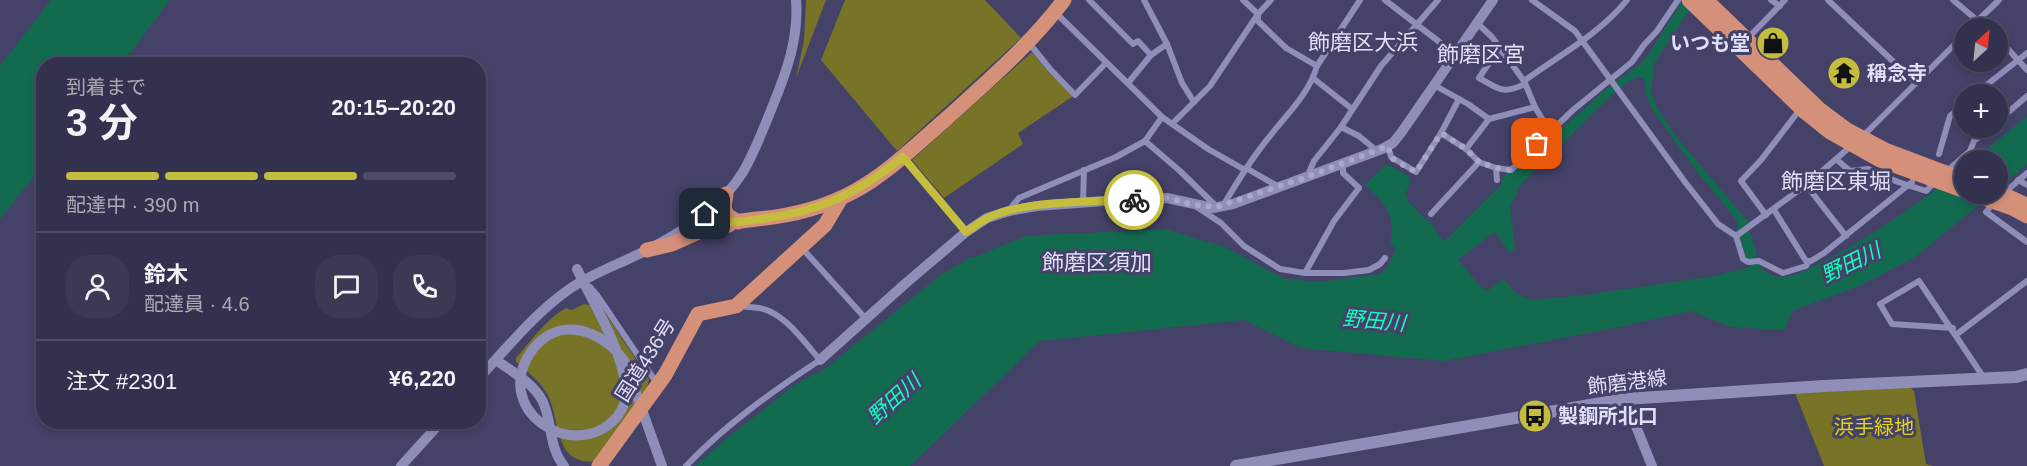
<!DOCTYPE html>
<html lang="ja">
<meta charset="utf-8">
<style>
body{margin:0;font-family:Arial,"Noto Sans JP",sans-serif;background:#3b3a55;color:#f1f3f6;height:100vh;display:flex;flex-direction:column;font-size:22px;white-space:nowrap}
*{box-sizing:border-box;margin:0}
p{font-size:20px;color:#a9aab6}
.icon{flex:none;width:33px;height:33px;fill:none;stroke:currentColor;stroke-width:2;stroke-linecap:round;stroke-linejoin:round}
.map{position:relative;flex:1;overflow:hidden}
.side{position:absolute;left:36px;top:57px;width:450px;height:372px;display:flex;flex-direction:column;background:#33324e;border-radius:24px;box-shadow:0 3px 9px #0003,0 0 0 2px #4e4d66}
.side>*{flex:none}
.needle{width:39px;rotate:27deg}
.controls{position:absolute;left:1954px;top:18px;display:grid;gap:12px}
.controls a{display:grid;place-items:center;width:54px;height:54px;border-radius:50%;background:#33324e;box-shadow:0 3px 9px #0003,0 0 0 2px #4e4d66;font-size:30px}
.pin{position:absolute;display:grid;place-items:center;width:51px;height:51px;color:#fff;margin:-26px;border-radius:12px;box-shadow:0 3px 9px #0006}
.courier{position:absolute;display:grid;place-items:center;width:60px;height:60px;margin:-30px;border:4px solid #c4bd3e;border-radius:50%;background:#fff;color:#222;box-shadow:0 2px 8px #0007}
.overview em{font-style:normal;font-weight:700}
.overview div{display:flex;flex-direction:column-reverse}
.overview{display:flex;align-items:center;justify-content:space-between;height:102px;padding:0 30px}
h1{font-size:39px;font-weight:700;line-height:45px}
.bar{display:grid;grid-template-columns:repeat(4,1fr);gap:9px 6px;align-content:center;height:72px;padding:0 30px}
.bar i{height:8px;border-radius:4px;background:#4e4d66}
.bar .active{background:#c4bd3e}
.bar p{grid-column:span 4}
.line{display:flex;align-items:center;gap:15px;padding:0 30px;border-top:2px solid #4e4d66}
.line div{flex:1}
.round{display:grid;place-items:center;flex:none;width:63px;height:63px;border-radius:24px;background:#3b3a55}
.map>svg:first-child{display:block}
</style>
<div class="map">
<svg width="2027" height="466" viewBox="0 0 2027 466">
<rect width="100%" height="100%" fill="#444268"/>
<g fill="#777327">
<polygon points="806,0 826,0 796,78 804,41"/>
<polygon points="845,0 985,0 1021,38 897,151 821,60"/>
<polygon points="1032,52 1049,73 1072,94 1072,97 1018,133 1023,144 944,198 912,160"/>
<path d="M584 304 601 307 649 379 646 393 596 461C556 466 560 426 550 400 544 384 529 373 516 362V358C531 341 546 319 566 308L572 310Z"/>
<polygon points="1909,386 1914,391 1926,464 1934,466 1824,466 1795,393"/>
</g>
<g fill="#136b4f" fill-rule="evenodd">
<polygon points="51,0 170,0 122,64 44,64 43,165 0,219 0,66"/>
<path d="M1683 0H1696L1654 64 1651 92 1657 107 1675 135 1750 224 1749 230 1757 254 1754 258C1758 266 1769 276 1779 277 1798 277 1814 266 1830 258 1878 232 1922 201 1965 167V194H1992L1914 258 1859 286 1792 311 1785 330 1731 327 1691 311 1619 327 1444 361 1301 348 1244 320 1040 341 910 466H696L723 441 796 384 825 369 938 277 971 257 973 258 1025 236 1165 229 1225 247 1285 279 1320 282 1379 274 1387 268 1396 248 1390 244C1396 213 1386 205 1365 185L1387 164 1407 175 1411 180 1406 193 1409 203 1431 224 1444 242 1502 184 1501 180 1507 173H1512L1606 89 1644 61ZM1637 76 1644 79 1646 95 1653 111 1698 173 1733 215 1738 224 1736 232 1740 237 1746 257 1749 258 1750 267 1715 276 1584 295 1533 300 1517 294 1503 279 1487 291 1480 286 1458 260 1494 232 1510 253 1515 248 1510 207 1518 191 1517 188 1614 93Z"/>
<polygon points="2027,116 2027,164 1998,189 1998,160 1974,160"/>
</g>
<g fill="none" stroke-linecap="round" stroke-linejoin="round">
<g stroke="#8f8eb9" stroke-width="6">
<polyline points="1089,0 1133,44 1138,41 1151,55"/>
<polyline points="1144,0 1167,44 1182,83 1194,102"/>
<polyline points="1243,0 1258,14 1258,21 1286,48 1317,66"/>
<polyline points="1385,0 1455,54"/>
<polyline points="1532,0 1575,31 1685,182 1718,224 1736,236 1743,259 1748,262 1759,261 1783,273 1806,266 1809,261"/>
<polyline points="1771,0 1780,6"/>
<polyline points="1828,0 1915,82"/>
<polyline points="1953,0 1978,21"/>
<polyline points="1055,12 1162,117 1208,149 1245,170"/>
<polyline points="1980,19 1989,28"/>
<polyline points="1477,23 1492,37 1524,81 1535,107 1550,132"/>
<polyline points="1970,28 1999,0"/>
<polyline points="1748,38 1785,0"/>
<polyline points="1998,38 2027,70"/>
<polyline points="1029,43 1050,69 1075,95 1106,63"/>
<path d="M1502 51 1487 66 1479 78C1500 89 1502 95 1525 84"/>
<polyline points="1313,78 1352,109"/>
<path d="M1524 81C1558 56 1601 33 1627 0"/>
<polyline points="1128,83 1151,55 1167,44"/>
<polyline points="1434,85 1468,104 1489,119 1535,107"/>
<polyline points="1975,94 2027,53"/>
<polyline points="1998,121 2027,96"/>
<polyline points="1173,123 1210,86 1258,14 1271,0"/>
<polyline points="1341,127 1359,136 1377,151"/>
<polyline points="1441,133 1466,149 1479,162 1496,168 1511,170 1573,110 1632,62 1644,45 1657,31 1678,0"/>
<polyline points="1862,137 1965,34"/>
<polyline points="1145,141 1180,171 1217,207"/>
<polyline points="1388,146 1391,157 1416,172 1441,133 1459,99"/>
<polyline points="1466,149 1489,119"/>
<polyline points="1939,154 1950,116 1965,103"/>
<polyline points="904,158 966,232"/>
<polyline points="1836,159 1850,171 1868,169 1898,182 1926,191 1935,182"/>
<polyline points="1246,168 1279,187"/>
<polyline points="1496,168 1497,180"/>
<polyline points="1947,171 1970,151 1974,141 1990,128"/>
<polyline points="1307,177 1314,161 1341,127 1381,66 1438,0"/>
<polyline points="2018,180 2027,185"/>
<polyline points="1806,185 1846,236"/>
<polyline points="2003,194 2027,173"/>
<polyline points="1083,202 1084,170"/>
<polyline points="1993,203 1986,212 2027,242"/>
<path d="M1223 206C1237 182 1252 158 1270 136 1287 114 1309 94 1317 66L1360 0"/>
<polyline points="1197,207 1221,223 1244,246 1280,269 1305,273 1344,273 1369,270 1380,264 1385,258"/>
<polyline points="1009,210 1019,198 1116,157 1145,141 1162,117"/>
<polyline points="1774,210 1806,261 1811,261 1824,253 1912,182"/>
<polyline points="1431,214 1479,162"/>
<polyline points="1766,215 1741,181 1761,160 1801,108"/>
<polyline points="1736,236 1806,185 1851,146"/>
<polyline points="801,247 866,319"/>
<polyline points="1305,273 1334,221 1359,188 1343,173 1343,163"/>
<polyline points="590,287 597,295 658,385"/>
<polyline points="1953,328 1892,324 1880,304 1919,281 1984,378"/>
<polyline points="1957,334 2027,281"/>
<path d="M686 466C725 425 773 391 820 360 804 342 784 312 759 308 752 307 746 307 739 306"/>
</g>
<g stroke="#8f8eb9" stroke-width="10">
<path d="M577 269C595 307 620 345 626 387 628 397 623 409 617 417 573 466 488 408 533 349 560 314 604 331 625 362L662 466"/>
<path d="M496 360C511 371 533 383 542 400 553 421 548 447 564 466"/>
<polyline points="820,360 906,283 966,232 987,218 1009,211 1037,206 1104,201 1167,198 1213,208 1233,204 1382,149 1393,143 1401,133 1493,0"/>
<path d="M478 379C507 348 533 315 568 290 592 273 620 264 645 251 682 232 721 208 743 172 755 151 764 128 773 105 787 71 799 37 796 0"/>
<polyline points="1625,399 1652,466"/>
<polyline points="401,466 441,422"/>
</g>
<polyline stroke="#8f8eb9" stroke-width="12" points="1236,466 1625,399 1824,386 2016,377 2027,374"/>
<g stroke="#d49079" stroke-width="15">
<polyline points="1689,0 1805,112 1830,132 1880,160 1965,191"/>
<polyline points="1706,0 1819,109 1847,130 1885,150 1954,176"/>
<polyline points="1998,192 2024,204"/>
<polyline points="726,194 724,208 727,215 738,222"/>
<polyline points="1972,194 2012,208 2027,216"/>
<path d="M705 214C720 226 739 221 757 219 791 216 823 208 853 192 888 173 916 145 946 119 988 81 1030 45 1064 0"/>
<polyline points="647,250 672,244 701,231 729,225"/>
<polyline points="599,466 665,375 698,314 736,306 825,225 841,198"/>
</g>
</g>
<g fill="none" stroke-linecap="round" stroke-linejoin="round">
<polyline stroke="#a9a8c5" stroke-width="6" stroke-dasharray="0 10.8" points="1134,200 1167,198 1194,205 1217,207 1307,177 1388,146 1391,158 1416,172 1441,133 1466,149 1479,162 1496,168 1511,170 1537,144"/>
<path stroke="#c4bd3e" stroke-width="8" d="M705 214C719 225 736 222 753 220 816 213 854 196 903 157L966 232C973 228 979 222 986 219 1017 201 1097 201 1134 200"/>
</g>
<defs>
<g id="shop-disc" transform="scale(1.725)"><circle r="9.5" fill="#c4bd3e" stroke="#444268"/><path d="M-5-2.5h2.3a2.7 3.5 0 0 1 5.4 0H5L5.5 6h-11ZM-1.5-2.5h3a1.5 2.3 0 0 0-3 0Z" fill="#111"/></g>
<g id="temple-disc" transform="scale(1.725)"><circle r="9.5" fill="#c4bd3e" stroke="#444268"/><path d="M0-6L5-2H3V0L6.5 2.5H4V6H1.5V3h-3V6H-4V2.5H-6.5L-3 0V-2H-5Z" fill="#111"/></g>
<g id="bus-disc" transform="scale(1.725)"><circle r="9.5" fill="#c4bd3e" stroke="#444268"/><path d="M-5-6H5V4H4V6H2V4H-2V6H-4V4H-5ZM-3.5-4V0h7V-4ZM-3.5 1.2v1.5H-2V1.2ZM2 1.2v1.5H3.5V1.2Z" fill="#111"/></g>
</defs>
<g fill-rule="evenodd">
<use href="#shop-disc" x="1773" y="43"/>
<use href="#temple-disc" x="1844" y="73"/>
<use href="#bus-disc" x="1535" y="416"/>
</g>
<g text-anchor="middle" stroke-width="6" stroke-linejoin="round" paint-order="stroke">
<g font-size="20" font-weight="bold" fill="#dfdff7" stroke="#444268" text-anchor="start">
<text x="1750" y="50" text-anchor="end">いつも堂</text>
<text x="1867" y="80">稱念寺</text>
<text x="1558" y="423">製鋼所北口</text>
</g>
<g font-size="20" fill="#dfdff7" stroke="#444268">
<text transform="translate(645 360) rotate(-58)" y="7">国道436号</text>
<text transform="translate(1627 382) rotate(-7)" y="7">飾磨港線</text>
</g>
<g font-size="20" fill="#e0d60a" stroke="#444268">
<text x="1874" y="434">浜手緑地</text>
</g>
<g font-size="21" font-style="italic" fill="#0efebd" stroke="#444268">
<text transform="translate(1851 263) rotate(-26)" y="7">野田川</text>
<text transform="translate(1374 321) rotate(5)" y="7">野田川</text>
<text transform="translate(894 399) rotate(-42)" y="7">野田川</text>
</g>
<g font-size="22" fill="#dfdff7" stroke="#444268">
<text x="1363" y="50">飾磨区大浜</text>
<text x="1481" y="62">飾磨区宮</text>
<text x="1836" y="189">飾磨区東堀</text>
<text x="1097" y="270">飾磨区須加</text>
</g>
</g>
</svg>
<div class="controls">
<a><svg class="needle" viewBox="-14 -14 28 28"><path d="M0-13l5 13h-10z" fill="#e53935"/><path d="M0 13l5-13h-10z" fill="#a9aab6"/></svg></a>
<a>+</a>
<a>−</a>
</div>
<div class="pin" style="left:1537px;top:144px;background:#ea580c"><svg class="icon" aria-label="bag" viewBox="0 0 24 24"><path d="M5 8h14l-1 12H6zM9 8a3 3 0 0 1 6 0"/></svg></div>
<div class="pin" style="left:705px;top:214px;background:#1f2937"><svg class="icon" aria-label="home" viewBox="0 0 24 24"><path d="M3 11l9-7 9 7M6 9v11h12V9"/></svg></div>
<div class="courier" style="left:1134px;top:200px"><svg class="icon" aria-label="bike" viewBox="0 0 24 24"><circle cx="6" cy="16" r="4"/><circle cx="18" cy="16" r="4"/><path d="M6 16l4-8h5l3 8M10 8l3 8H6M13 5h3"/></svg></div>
<section class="side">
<div class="overview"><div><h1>3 分</h1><p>到着まで</p></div><em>20:15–20:20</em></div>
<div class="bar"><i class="active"></i><i class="active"></i><i class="active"></i><i></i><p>配達中 · 390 m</p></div>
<div class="line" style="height:108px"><a class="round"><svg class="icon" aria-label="person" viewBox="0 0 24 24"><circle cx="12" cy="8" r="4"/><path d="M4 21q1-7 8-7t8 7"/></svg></a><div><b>鈴木</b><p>配達員 · 4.6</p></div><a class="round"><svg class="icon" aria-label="chat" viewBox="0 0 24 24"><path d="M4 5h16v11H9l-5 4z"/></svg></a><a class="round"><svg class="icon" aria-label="phone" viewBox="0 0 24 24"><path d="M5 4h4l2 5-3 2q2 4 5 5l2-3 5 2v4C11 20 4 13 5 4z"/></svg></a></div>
<div class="line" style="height:78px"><div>注文 #2301</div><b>¥6,220</b></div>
</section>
</div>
